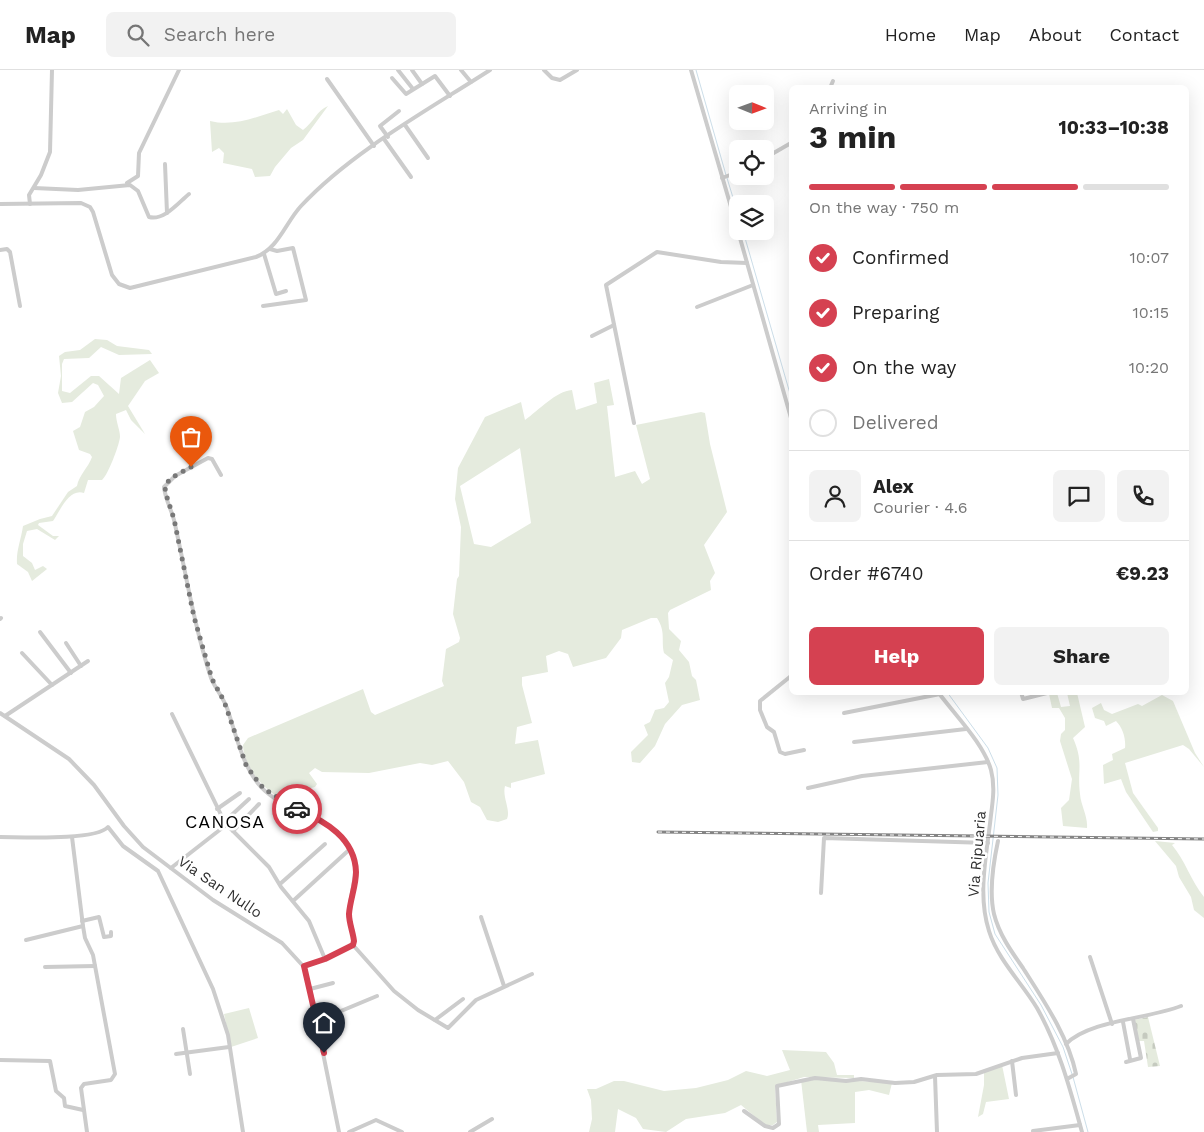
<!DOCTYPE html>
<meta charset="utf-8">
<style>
body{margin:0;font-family:"Work Sans",sans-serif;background:#f2f2f2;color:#222;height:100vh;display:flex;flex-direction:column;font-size:19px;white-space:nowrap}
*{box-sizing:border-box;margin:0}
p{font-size:16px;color:#767676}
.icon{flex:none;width:28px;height:28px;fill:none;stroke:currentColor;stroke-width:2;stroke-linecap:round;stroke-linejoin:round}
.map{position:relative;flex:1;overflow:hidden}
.sheet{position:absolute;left:789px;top:15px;width:400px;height:610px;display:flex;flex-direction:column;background:#fff;border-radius:8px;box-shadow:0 5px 20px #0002}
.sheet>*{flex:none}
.needle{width:32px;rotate:91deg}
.fabs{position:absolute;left:729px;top:15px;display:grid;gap:10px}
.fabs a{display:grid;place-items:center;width:45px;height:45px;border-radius:8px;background:#fff;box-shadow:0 5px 20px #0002;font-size:25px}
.pin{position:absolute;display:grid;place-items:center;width:42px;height:42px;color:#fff;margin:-51px -21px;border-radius:50% 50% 50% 0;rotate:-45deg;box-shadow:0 0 5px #0007}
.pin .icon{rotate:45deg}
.courier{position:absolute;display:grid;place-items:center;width:50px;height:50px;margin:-25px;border:4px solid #d54151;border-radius:50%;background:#fff;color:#222;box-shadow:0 1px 6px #0007}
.head em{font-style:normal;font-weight:700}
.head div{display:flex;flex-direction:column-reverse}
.head{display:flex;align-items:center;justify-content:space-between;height:85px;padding:0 20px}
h1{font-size:32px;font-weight:700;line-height:38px}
.bar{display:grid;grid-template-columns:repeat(4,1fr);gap:8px 5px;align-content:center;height:60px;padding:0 20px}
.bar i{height:6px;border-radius:4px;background:#e0e0e0}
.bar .active{background:#d54151}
.bar p{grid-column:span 4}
.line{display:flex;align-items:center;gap:12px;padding:0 20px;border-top:1px solid #e0e0e0}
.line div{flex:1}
.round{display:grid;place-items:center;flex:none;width:52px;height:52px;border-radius:8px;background:#f2f2f2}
ol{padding:0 20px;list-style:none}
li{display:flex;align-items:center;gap:15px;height:55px}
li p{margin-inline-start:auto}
li .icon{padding:5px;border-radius:50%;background:#d54151;color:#fff;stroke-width:4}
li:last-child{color:#767676}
li i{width:28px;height:28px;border:2px solid #e0e0e0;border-radius:50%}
.primary-button{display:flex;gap:10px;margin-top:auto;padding:10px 20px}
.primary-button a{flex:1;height:58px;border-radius:8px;background:#d54151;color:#fff;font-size:20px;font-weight:700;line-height:58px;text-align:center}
.primary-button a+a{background:#f2f2f2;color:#222}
header{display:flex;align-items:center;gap:30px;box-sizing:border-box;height:70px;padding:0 25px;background:#fff;border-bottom:1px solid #e0e0e0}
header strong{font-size:24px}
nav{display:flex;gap:28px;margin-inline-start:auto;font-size:18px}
.search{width:350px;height:45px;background:#f2f2f2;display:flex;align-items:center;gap:12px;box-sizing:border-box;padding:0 18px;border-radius:8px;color:#767676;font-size:19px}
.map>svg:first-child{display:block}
</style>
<header>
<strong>Map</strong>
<div class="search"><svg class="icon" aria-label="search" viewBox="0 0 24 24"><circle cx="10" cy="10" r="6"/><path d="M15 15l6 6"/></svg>Search here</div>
<nav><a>Home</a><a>Map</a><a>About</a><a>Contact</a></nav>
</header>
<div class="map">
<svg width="1204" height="1062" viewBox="0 0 1204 1062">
<defs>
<pattern id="cemetery-stones" width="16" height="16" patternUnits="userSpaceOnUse" patternTransform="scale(1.25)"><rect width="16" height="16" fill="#e5ebde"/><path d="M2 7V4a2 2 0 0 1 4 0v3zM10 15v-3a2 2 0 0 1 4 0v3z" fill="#c5cabf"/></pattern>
</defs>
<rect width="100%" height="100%" fill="#fff"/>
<g fill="#e5ebde" fill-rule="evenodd">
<path d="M328 36 303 70 291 78 275 97 270 106 255 107 252 99 223 93 224 83 219 78 212 82 210 51C234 57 256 47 279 40L283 44 287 39 296 55 303 60C313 53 317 40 328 36Z"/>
<path d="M95 269 107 270 117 276 149 280 152 284 119 285 101 277 89 288 64 289 62 294V321L70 323 91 306H99L119 324 121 308 150 290 159 303 145 311 128 336 145 364 131 350 126 340 116 344C116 352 120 360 120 367 119 376 108 405 102 410H88L84 423C69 418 60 441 53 451L39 453 38 455 53 466H59L55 470 37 459 27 461 23 474V486L32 493 35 500 43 496 47 499 32 511 28 502 17 494C16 481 21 470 23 456L40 449 52 446 68 422 77 416C79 405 88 398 92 387L90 384 79 380 73 361 80 357 85 342 94 337 104 326 98 315 93 313 72 332 62 333 58 323 61 306 59 286 65 282 80 280Z"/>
<path d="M609 309 614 335 607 336 615 407 635 401 642 414 650 409 636 355 701 342 705 343 710 374 727 442 704 475 715 503 710 511 711 520 670 540 668 543 669 559 681 571 679 580 689 592 692 606 696 610 700 630 682 635 665 654 655 676 640 693 632 692 631 682 648 665 644 655 650 652 655 640 664 638 669 632 665 613 669 607 673 590 664 583C661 570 666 562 657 548H651L622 560 621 568 606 588 573 597 568 584 559 581 546 586 548 602 522 607V615L532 653 517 657 515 674 538 670 545 704 511 713V718L505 716C502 727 511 740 507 749L498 752 487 750 480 737 471 732 464 712 448 691 432 695 420 693 369 703 322 702 315 698 309 703 317 714 315 717 276 726C259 714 244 696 243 675L248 668 363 619 371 642 375 645 444 616 442 611 446 579 459 572 460 568 453 544 457 509 459 506 461 457 455 429 458 398 485 347 521 332 525 350C539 340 556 321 572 320L576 340 597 333 594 313ZM520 378 531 453 491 477 474 474 460 416Z"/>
<path d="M1057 623 1061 637 1070 636 1067 623H1077L1085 657 1073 668C1084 693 1077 700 1080 724 1081 736 1088 746 1087 758L1063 756 1061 738 1069 730 1072 709 1060 671 1061 664 1065 660V648L1059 638H1052L1049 624Z"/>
<path d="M1162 625 1173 631 1195 683 1204 697 1189 679 1183 675 1125 693 1133 723 1158 758V761L1153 762 1126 722 1121 709 1104 714 1103 695 1113 690 1112 684 1125 678C1126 669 1123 658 1116 651L1106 656 1104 651 1095 648 1092 638 1101 633 1104 640 1112 644 1138 634 1142 636Z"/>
<path d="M1155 771 1175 773 1172 775C1185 790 1191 811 1204 827V848L1194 840 1191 827 1179 807 1176 796Z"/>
<polygon points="249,938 258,968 231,977 224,944"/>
<polygon points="782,980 826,982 834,993 837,1005 854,1005 854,1008 804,1007 775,1016 777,1052 773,1055 765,1055 741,1035 725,1043 686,1049 666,1062 643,1059 636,1048 618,1039 615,1062 589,1062 592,1049 591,1030 587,1019 596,1019 614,1011 624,1011 664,1021 696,1018 728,1010 746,1001 767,1006 790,1000"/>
<polygon points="1002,995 1009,1029 986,1032 983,1044 978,1047 984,1015 984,1002"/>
<polygon points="807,1008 892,1013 889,1025 869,1020 855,1022 855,1053 818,1055 819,1062 807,1062 801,1010"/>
</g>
<polygon fill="url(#cemetery-stones)" points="1148,947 1160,996 1148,997 1144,971 1139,971 1134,950"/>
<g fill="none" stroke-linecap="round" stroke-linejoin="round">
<g stroke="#ccdee9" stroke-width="1">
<polyline points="696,0 726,105"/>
<polyline points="727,108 738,144"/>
<polyline points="743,161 791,327"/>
<polyline points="947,622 988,678 997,698 998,725 988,813 989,842 995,864 1041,935 1063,977 1072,1004"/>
<polyline points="1073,1007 1088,1062"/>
</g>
<g stroke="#ccc" stroke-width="4">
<polyline points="398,0 413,19"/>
<polyline points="412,0 422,14"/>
<polyline points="461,0 471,12"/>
<polyline points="544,0 552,8 560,10 577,0"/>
<polyline points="691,0 738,161"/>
<polyline points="392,8 406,24 435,6 450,26"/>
<polyline points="327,9 374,76"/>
<polyline points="830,18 833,11"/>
<polyline points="405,55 428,88"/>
<polyline points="388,67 380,56 399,41"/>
<polyline points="384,69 411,107"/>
<polyline points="765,88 791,73"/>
<polyline points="165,94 167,143"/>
<polyline points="722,108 738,102"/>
<polyline points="127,113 138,106 139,83 179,0"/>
<path d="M34 118 78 120 130 115 138 121 149 147C164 151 178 133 189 124"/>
<path d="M0 134 81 133 90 137 93 142 112 205 119 214 130 218 256 187C278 179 286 152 301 136 351 82 428 40 490 0"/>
<polyline points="30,134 29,125 41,105 50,82 52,0"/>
<polyline points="738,161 791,348"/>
<polyline points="0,180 7,179 10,182 20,236"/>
<polyline points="264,184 276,224 286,221"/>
<polyline points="263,236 306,230 293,178 277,181 270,179"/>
<polyline points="697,237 753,215"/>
<polyline points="592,266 614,255"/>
<polyline points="634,353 606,215 657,182 721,192 747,193"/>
<path d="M221 405 212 389 208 388 175 406 164 417C165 428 171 439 174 450 186 503 194 556 211 608 215 618 223 627 227 638 236 664 242 696 261 717 287 745 328 740 350 779 362 800 349 823 349 845 350 855 356 865 353 875L325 889 304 897"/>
<polyline points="0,549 1,548"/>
<polyline points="40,562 71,603"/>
<polyline points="66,573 81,596"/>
<polyline points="22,583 52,615"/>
<polyline points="791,606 760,631 760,640 767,657 774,662 780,682 785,684 804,680"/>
<path d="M938 622C955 645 984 674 991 700 995 715 993 730 991 745 987 783 977 824 989 861 998 890 1022 913 1037 938 1059 977 1070 1019 1082 1062"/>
<polyline points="1021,622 1023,629 1051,622"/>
<polyline points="0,643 69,689 94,715 124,756 143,777 213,830 282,873 304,897 310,919 339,1062"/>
<polyline points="844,643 940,624"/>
<polyline points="5,646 88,591"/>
<polyline points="854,672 966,659"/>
<polyline points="808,718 862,706 988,692"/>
<polyline points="249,729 224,752 269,797 281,817 309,851 325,889"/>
<polyline points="217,739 240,723"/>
<polyline points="233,761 259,734"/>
<path d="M0 767C21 767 95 771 108 757L123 776 158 801 213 919 228 965 243 1062"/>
<polyline points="72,767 83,856 85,868 93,885 115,1004 111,1010 84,1014 81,1018 87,1062"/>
<path d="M998 771C993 794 989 822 994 844 999 864 1011 881 1023 898 1044 931 1068 966 1076 1004L1067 1009"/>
<polyline points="171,798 226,755 172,644"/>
<polyline points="280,814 325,774"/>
<polyline points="821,823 824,768 988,773"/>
<polyline points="293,831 350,779"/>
<polyline points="481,847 504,916"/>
<polyline points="82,851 99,847 104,867 111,866 111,862"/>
<polyline points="26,870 83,856"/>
<polyline points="353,875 394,921 418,940 448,958 476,930 532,904"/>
<polyline points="1090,887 1112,954"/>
<polyline points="45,897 95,896"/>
<polyline points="310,919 333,913"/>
<polyline points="435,950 463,929"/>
<polyline points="317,951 377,926"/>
<polyline points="1123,952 1130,989"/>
<polyline points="183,959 190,1004"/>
<path d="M1066 974C1090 950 1148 949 1181 936"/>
<polyline points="176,984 229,977"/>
<polyline points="0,990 50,991 56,1021 64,1028 65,1036 83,1040"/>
<polyline points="1012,991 1016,1025"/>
<polyline points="1126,992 1141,988 1133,949"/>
<polyline points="935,1006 937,1062"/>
<polyline points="744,1041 765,1056 773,1058 779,1054 777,1016 815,1008 846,1011 861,1009 895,1013 914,1012 937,1005 976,1004 1022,988 1058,983"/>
<polyline points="1033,1061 1080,1055"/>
<polyline points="349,1062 376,1050 402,1062"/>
<polyline points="470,1062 492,1049"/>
</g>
<g stroke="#848484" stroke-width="3">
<polyline id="rail" points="658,762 1204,769"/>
</g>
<use href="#rail" stroke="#fff" stroke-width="1" stroke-dasharray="4" stroke-linecap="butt"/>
</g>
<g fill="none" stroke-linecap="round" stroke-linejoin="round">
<polyline stroke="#787878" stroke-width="5" stroke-dasharray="0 9" points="191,397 171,408 166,414 165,421 174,449 194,547 212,609 224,631 246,695 255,708 264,719 297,739"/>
<path stroke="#d54151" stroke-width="6" d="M297 739C325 751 355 768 356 802 356 816 350 830 349 844 349 853 353 862 354 871L353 875 325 889 304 896 324 983"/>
</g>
<g text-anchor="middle" stroke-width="5" stroke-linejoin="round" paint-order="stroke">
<g font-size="15" fill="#2f2f2f" stroke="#fff">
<text transform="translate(977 784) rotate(-85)" y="5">Via Ripuaria</text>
<text transform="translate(220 817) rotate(34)" y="5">Via San Nullo</text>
</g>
<g font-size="18" letter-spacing="1" fill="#000" stroke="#fff">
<text x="225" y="758">CANOSA</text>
</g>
</g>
</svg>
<div class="fabs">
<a><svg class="needle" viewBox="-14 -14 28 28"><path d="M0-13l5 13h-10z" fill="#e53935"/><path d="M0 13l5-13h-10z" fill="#767676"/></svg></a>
<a><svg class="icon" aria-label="locate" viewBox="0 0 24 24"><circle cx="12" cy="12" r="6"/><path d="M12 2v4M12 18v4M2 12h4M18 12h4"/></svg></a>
<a><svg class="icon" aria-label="layers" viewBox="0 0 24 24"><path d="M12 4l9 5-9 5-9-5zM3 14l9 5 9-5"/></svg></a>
</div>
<div class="pin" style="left:191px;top:397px;background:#ea580c"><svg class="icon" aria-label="bag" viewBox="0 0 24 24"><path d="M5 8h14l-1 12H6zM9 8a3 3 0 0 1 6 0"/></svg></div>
<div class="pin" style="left:324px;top:983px;background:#1f2937"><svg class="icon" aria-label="home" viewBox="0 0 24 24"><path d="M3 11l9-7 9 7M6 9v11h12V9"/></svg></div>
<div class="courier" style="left:297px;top:739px"><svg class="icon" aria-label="car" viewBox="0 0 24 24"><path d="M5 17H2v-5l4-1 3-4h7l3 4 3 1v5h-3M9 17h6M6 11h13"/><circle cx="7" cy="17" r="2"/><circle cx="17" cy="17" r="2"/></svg></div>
<section class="sheet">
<div class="head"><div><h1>3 min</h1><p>Arriving in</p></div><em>10:33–10:38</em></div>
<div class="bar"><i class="active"></i><i class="active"></i><i class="active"></i><i></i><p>On the way · 750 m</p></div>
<ol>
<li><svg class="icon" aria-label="check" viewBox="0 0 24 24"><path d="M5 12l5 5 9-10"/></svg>Confirmed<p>10:07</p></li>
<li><svg class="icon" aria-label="check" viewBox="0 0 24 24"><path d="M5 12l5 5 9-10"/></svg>Preparing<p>10:15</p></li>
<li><svg class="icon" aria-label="check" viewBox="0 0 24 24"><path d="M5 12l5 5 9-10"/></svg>On the way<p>10:20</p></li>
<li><i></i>Delivered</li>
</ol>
<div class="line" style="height:90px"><a class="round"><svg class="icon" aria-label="person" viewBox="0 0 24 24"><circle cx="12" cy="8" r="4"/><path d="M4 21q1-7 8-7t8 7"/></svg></a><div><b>Alex</b><p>Courier · 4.6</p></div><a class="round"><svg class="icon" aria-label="chat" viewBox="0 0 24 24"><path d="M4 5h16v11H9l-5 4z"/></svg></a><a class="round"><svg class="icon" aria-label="phone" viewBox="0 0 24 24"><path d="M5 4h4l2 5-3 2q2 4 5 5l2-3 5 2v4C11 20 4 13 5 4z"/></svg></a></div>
<div class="line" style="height:65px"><div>Order #6740</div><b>€9.23</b></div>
<div class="primary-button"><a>Help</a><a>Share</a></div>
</section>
</div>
